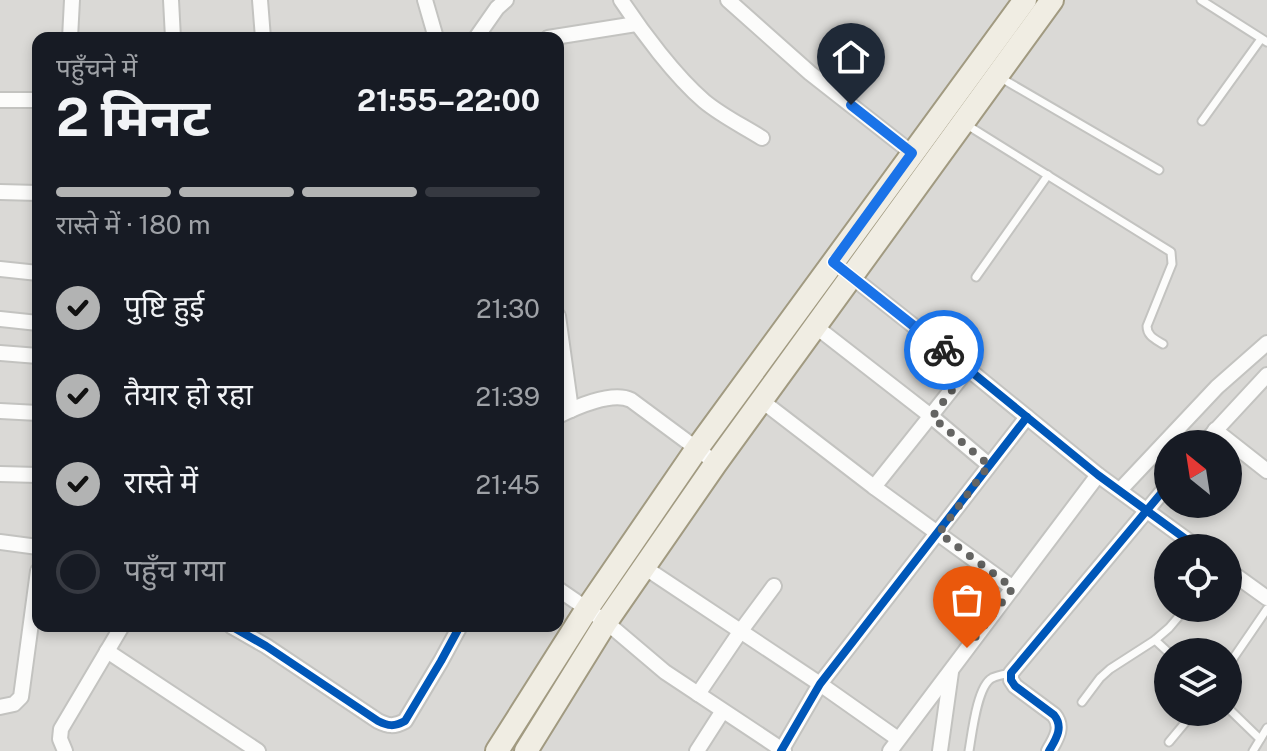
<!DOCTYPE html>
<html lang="hi">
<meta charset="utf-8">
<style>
body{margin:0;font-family:"Public Sans","Noto Sans Devanagari",sans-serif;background:#242831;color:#f1f3f6;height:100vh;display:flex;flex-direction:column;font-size:30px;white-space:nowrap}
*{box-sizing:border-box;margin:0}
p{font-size:26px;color:#9ea1a6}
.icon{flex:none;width:44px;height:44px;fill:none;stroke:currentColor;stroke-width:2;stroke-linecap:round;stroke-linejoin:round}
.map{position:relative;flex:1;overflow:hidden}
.side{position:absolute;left:32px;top:32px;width:532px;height:600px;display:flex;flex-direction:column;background:#171b24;border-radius:16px;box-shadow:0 4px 12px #0003}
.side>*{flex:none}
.needle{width:52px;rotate:330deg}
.tools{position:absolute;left:1154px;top:430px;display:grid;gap:16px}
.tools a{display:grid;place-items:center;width:88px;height:88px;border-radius:50%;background:#171b24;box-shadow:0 4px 12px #0003;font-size:40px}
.pin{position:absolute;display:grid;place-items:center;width:68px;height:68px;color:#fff;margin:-82px -34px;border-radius:50% 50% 50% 0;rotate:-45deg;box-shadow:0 0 8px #0007}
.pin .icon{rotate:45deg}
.courier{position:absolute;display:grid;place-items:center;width:80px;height:80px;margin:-40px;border:6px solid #1a73e8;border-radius:50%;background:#fff;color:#222;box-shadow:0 2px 10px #0007}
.headline em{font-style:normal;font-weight:700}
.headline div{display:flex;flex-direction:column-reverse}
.headline{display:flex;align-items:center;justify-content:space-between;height:136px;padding:0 24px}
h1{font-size:52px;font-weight:700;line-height:60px}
.bar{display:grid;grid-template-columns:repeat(4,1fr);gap:12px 8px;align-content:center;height:96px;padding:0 24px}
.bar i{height:10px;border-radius:6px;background:#363941}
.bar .selected{background:#b2b3b3}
.bar p{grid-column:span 4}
ol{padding:0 24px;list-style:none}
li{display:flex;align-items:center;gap:24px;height:88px}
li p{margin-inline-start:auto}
li .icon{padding:8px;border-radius:50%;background:#b2b3b3;color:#111;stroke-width:4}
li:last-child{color:#9ea1a6}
li i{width:44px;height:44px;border:4px solid #363941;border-radius:50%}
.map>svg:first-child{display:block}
</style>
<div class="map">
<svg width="1267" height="751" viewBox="0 0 1267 751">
<rect width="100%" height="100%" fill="#ebeae4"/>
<path fill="#dad9d6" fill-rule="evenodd" d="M0 0H1267V751H0ZM38 38H558V626H38ZM1168 444H1228V504H1168ZM1168 548H1228V608H1168ZM1168 652H1228V712H1168Z"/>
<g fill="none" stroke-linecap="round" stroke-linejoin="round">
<g stroke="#c3c3c0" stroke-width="11">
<g id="service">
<polyline points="1201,0 1267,42"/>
<polyline points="1001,78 1159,170"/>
<polyline points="1202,121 1261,39"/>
<path d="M967 125 1171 252 1172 264 1147 326C1147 336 1155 339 1163 344"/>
<polyline points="976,277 1048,175"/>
<polyline points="1155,640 1168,652"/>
<polyline points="1228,666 1267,609"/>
<polyline points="1082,702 1100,678 1110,669 1155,640 1169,628 1186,608"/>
<polyline points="1228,708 1260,739"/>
<polyline points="1169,742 1194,712"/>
<path d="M969 751C972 734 977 686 992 678 998 675 1006 674 1011 673"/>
<polyline points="1253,751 1267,728"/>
</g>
</g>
<g stroke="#c3c3c0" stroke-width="18">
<g id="minor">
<polyline points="171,0 173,38"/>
<polyline points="260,0 263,38"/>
<polyline points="425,0 436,38"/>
<path d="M621 0C642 32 675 76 704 101 722 116 743 126 762 138"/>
<polyline points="728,0 810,73 912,153"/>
<polyline points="70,38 72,0"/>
<polyline points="476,38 497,8 506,0"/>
<polyline points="548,38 636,24"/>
<polyline points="0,100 38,100"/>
<polyline points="0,192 38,193"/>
<polyline points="833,262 968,369 1098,475 1198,548"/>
<polyline points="0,269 38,273"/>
<polyline points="558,316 571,410"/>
<polyline points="0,319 38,323"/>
<polyline points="815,326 932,417 989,465"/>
<polyline points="0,353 38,356"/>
<polyline points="762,401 874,487 1013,588"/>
<polyline points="0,411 38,413"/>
<path d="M558 416C576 407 612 391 631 400L716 463"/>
<polyline points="1215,430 1267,471"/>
<polyline points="1203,444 1267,375"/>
<polyline points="0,474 38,475"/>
<polyline points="874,487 968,369"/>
<polyline points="1120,490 1217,387 1267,343"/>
<polyline points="0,542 38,547"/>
<polyline points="644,567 820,684 898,739"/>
<polyline points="1228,570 1267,598"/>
<polyline points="558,589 606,622 665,672 784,751"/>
<path d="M231 626 266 646 378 721C388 726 394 727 405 721L441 661 460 626"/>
<polyline points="107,651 258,751"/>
<polyline points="698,694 740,632 774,586"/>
<polyline points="0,707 14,704 21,697 38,571"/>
<polyline points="65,751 60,739 61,729 122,626"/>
<polyline points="697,751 722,712"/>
<polyline points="781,751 820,684 1027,417"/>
<polyline points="890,751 1098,475"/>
<polyline points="940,751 951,672"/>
<path d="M1049 751C1056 739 1064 727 1054 715L1015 686 1011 680V673L1168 485"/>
</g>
</g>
<g stroke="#a19a81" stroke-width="26">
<g id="primary">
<polyline points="497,751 587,609 696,450 1025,0"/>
<polyline points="526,751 606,622 716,463 1052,0"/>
</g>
</g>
<use href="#service" stroke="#fcfcfb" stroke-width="7"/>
<use href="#minor" stroke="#fcfcfb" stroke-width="14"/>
<use href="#primary" stroke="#f0ede3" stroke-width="22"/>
<g stroke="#fff" stroke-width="13">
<g id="cycleway">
<polyline points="833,262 968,369 1098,475 1198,548"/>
<path d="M231 626 266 646 378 721C388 726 394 727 405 721L441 661 460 626"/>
<polyline points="781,751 820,684 1027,417"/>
<path d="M1049 751C1056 739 1064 727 1054 715L1015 686 1011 680V673L1168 485"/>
</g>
</g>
<use href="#cycleway" stroke="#0057b8" stroke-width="8"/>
</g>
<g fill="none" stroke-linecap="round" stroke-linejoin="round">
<polyline stroke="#646462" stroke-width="8" stroke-dasharray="0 14.4" points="944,350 968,369 932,417 989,465 939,533 1013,588 967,648"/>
<polyline stroke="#1a73e8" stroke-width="10" points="851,105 912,153 833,262 944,350"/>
</g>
</svg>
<div class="tools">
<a><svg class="needle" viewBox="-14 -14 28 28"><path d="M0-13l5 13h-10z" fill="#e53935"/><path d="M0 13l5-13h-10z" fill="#9ea1a6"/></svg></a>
<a><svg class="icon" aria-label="locate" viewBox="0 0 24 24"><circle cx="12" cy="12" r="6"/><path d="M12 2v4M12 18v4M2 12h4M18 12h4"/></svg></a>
<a><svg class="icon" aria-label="layers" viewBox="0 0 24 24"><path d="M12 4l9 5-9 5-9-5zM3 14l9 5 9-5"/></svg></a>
</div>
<div class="pin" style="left:967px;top:648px;background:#ea580c"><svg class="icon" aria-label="bag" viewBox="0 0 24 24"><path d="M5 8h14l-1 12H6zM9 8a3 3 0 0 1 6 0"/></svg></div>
<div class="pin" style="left:851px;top:105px;background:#1f2937"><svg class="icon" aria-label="home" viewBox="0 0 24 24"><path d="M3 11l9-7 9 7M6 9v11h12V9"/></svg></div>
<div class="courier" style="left:944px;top:350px"><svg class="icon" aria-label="bike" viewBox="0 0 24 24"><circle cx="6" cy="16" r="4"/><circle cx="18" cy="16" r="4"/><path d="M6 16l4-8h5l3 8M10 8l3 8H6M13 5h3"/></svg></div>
<section class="side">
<div class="headline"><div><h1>2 मिनट</h1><p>पहुँचने में</p></div><em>21:55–22:00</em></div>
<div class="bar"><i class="selected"></i><i class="selected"></i><i class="selected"></i><i></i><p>रास्ते में · 180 m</p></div>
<ol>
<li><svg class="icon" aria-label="check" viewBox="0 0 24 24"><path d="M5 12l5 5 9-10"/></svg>पुष्टि हुई<p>21:30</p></li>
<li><svg class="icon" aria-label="check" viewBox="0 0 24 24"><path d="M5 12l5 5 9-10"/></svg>तैयार हो रहा<p>21:39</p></li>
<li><svg class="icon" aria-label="check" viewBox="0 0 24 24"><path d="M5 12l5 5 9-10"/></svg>रास्ते में<p>21:45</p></li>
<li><i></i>पहुँच गया</li>
</ol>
</section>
</div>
